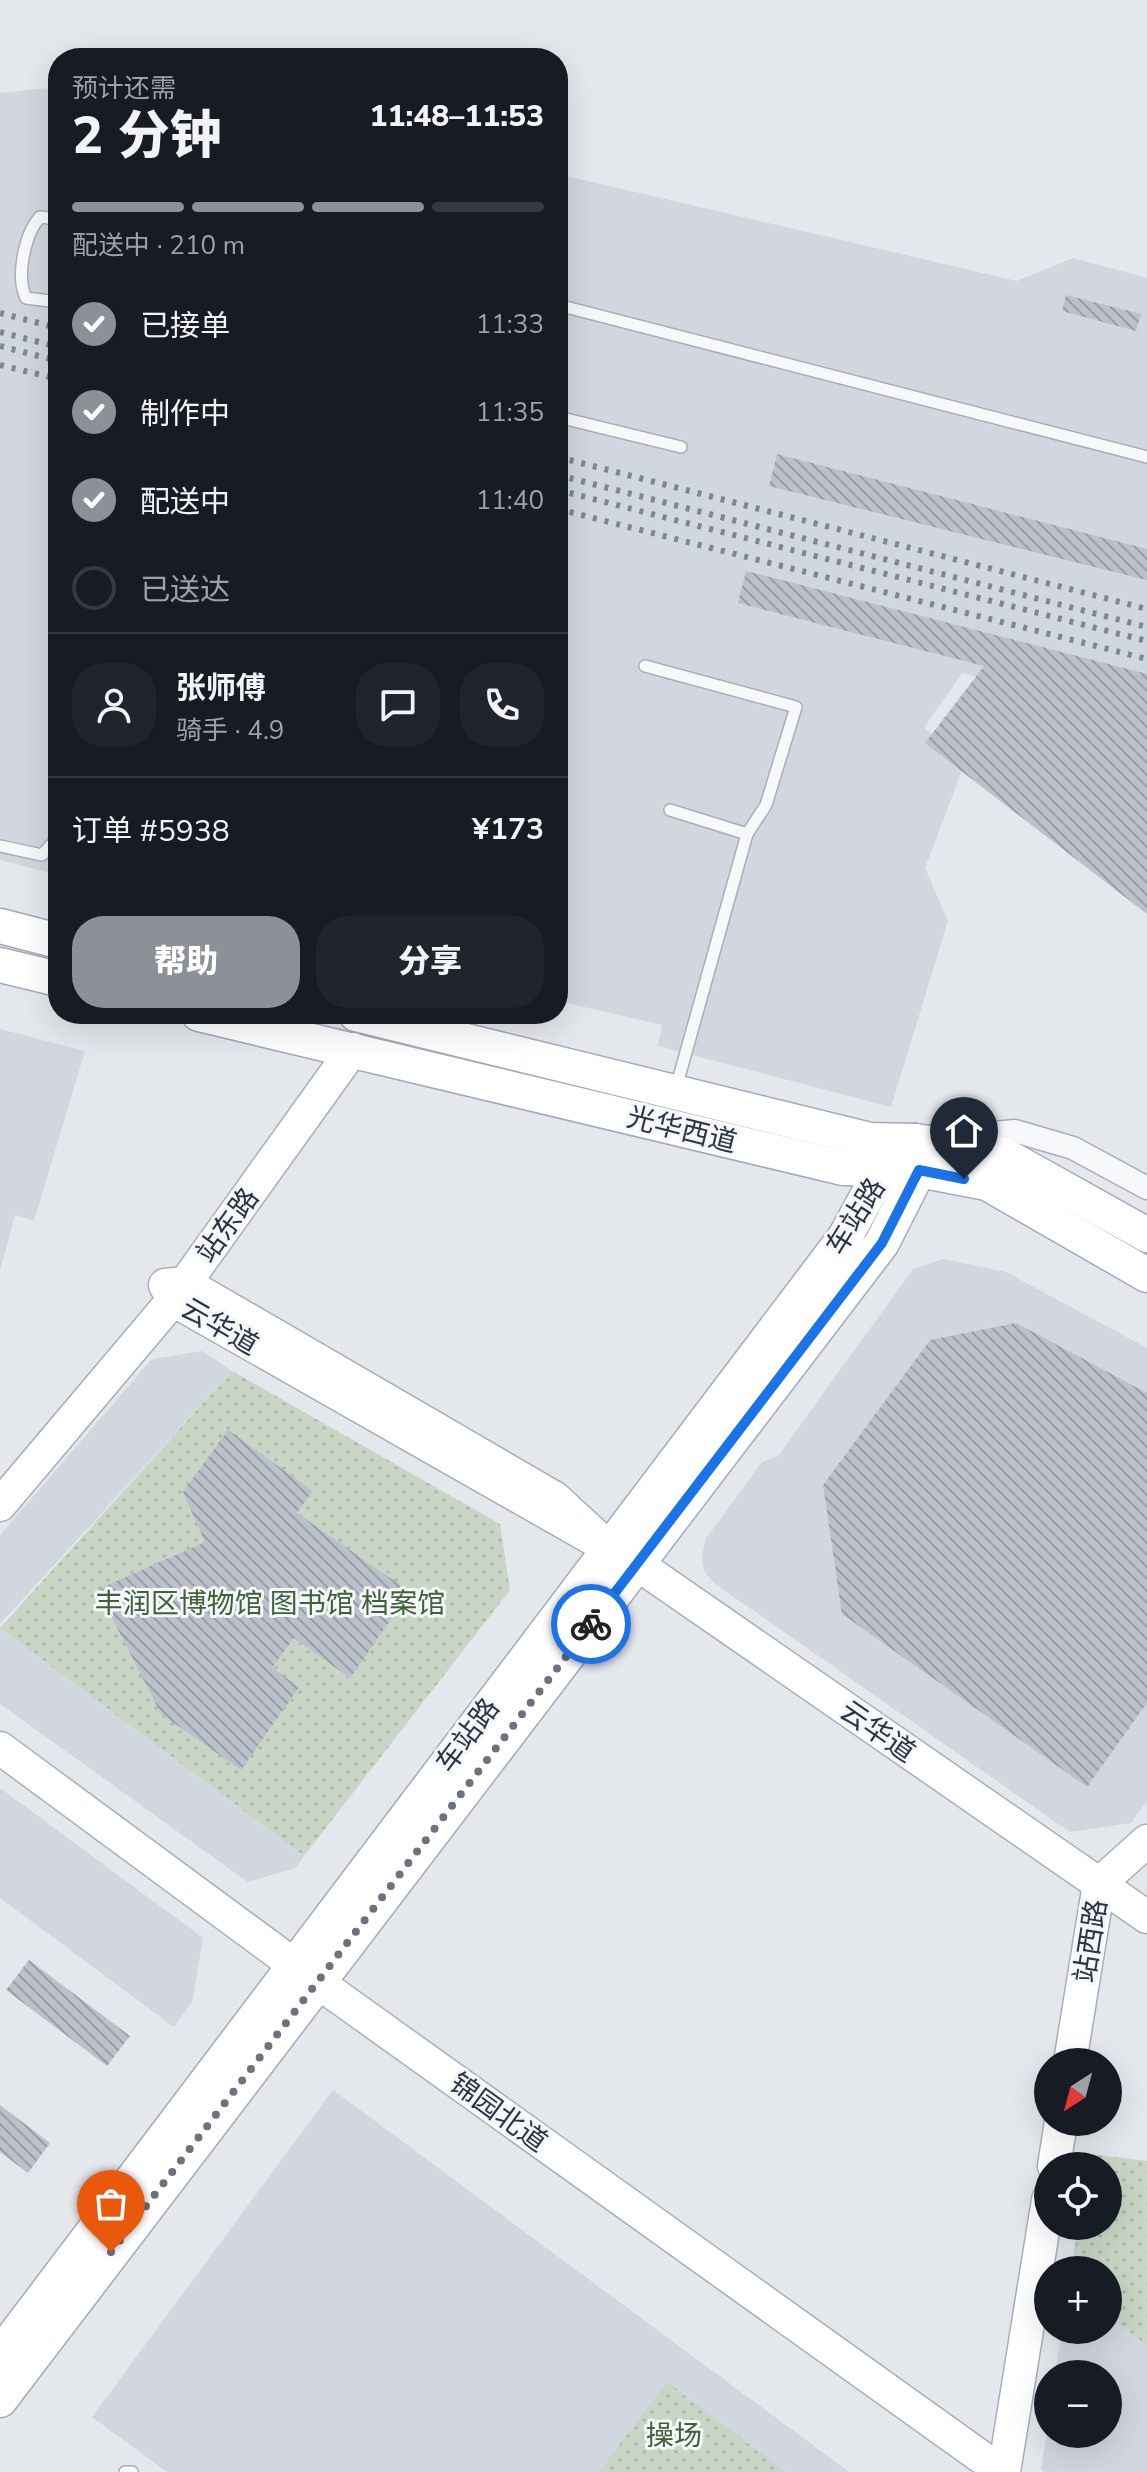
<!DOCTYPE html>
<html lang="zh">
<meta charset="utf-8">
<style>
body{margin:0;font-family:"Nunito Sans","Noto Sans SC",sans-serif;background:#20242c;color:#f1f3f6;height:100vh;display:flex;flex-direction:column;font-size:30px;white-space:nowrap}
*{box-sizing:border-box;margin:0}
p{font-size:26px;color:#9ea1a6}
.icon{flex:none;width:44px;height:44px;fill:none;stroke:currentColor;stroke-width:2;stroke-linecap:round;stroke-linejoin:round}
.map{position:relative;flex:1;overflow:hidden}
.drawer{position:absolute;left:48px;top:48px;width:520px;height:976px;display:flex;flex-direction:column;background:#171b24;border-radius:32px;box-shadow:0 8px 32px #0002}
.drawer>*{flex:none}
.needle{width:52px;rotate:216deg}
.buttons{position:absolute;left:1034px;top:2048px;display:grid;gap:16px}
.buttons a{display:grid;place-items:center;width:88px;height:88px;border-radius:50%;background:#171b24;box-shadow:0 8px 32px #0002;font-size:40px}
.pin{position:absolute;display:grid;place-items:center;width:68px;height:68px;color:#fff;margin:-82px -34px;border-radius:50% 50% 50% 0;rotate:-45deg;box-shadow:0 0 8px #0007}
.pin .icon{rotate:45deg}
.courier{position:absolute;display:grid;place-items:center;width:80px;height:80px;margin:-40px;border:6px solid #1a73e8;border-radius:50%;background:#fff;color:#222;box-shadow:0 2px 10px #0007}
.summary em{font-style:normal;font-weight:800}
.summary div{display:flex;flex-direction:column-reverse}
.summary{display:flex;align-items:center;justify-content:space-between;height:136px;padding:0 24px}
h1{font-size:52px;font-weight:800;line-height:60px}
.bar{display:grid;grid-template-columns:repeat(4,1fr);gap:12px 8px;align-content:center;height:96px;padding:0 24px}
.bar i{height:10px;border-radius:6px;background:#363941}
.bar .current{background:#8c9099}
.bar p{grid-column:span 4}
.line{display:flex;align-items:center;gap:20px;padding:0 24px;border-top:2px solid #363941}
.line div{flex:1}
.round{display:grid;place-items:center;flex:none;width:84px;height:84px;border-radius:32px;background:#20242c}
ol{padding:0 24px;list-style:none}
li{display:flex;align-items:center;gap:24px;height:88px}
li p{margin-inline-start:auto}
li .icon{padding:8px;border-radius:50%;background:#8c9099;color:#fff;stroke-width:4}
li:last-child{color:#9ea1a6}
li i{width:44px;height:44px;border:4px solid #363941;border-radius:50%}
.cta{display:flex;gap:16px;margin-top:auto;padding:16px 24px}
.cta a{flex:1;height:92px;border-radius:32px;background:#8c9099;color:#fff;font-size:32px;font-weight:800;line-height:92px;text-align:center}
.cta a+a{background:#20242c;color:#f1f3f6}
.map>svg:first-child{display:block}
</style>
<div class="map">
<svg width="1147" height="2472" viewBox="0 0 1147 2472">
<defs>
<pattern id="green-dots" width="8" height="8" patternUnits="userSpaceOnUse" patternTransform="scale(2)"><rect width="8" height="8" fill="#c9d6c5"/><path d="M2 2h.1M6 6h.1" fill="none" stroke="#adb8ab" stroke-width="1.8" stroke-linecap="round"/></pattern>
<pattern id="building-back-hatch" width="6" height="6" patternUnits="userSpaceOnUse" patternTransform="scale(2)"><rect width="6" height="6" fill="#bbc0ca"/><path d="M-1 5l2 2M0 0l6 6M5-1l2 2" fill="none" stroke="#989da6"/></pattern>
</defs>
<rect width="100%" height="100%" fill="#e4e7ec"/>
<g fill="#d2d6de">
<polygon points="58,87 58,875 0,860 0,93"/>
<polygon points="558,174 1017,281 1073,258 1147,278 1147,722 962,673 924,728 966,760 925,868 948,921 891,1107 658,1046 662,1025 558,1001"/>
<polygon points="0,1029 85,1051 34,1221 15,1215 0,1270"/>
<polygon points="943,1259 1006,1272 1147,1348 1147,1801 1131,1823 1070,1832 714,1583 704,1571 702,1557 705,1540 762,1462 778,1456 913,1269"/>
<polygon points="202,1351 232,1371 0,1624 0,1535 152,1359"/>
<polygon points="0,1628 304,1856 296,1868 248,1882 0,1704"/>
<polygon points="0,1788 203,1938 192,2002 174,2027 0,1898"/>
<polygon points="333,2090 849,2472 167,2472 92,2417"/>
<polygon points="1108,2316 1147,2345 1147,2472 1045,2472 1041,2469 1048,2424 1048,2434 1108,2434 1108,2374 1055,2374 1062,2330 1108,2330"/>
</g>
<g fill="url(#green-dots)">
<polygon points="232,1371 500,1524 510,1590 304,1856 0,1628"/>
<polygon points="1089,2154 1147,2161 1147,2345 1108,2316 1108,2270 1071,2270 1078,2226 1108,2226 1108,2166 1088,2166"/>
<polygon points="667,2382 786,2472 599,2472"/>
</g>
<g fill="url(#building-back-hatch)">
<polygon points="1066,295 1141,314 1136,331 1062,311"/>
<polygon points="777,454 1147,549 1147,580 769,486"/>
<polygon points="746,571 1147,674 1147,914 925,743 984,666 738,603"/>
<polygon points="1016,1323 1147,1393 1147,1703 1087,1787 842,1614 823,1485 930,1340"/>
<polygon points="228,1430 313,1491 297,1513 410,1592 350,1678 294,1638 272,1668 299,1687 241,1770 161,1714 102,1598 101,1588 205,1542 183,1492"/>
<polygon points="29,1960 130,2036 107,2066 6,1990"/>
<polygon points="0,2105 50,2143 28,2173 0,2152"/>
</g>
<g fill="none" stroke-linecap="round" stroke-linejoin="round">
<g stroke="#a9aeb7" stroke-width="14">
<g id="lane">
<path d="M58 219 40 217C24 235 16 277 26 298L58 302"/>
<polyline points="558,305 1147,457"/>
<polyline points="558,417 681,447"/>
<polyline points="645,666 796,707 766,805 747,834 676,1088"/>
<polyline points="670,810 747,834"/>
<polyline points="0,846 42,855 53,843 58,829"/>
<polyline points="125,2472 132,2472"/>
</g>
</g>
<g stroke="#a9aeb7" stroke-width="25">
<polyline id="street" points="953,1137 1015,1131 1073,1148 1147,1188"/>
</g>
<g stroke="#a9aeb7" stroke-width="35">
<g id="secondary">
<polyline points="0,1505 173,1300 353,1049"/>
<polyline points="608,1547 555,1498 185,1283 165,1285 173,1300 637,1564 1147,1917"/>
<polyline points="0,1748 316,1981 1002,2472"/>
<polyline points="1070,2062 1099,1884 1147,1841"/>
<polyline points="1054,2166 1061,2122"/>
<polyline points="1004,2472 1048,2200"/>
</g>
</g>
<g stroke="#a3abb8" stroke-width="37">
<g id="primary">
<polyline points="0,926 58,941"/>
<polyline points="0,965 58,979"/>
<polyline points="199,1014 843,1168 919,1170 987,1183 1147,1275"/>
<polyline points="356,1014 870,1140 915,1141 1002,1154 1147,1235"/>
<polyline points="0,2355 845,1237 881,1171 915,1141"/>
<polyline points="0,2400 882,1243 919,1170 915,1141"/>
</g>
</g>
<use href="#lane" stroke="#f7f8fa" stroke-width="11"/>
<use href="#street" stroke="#f7f8fa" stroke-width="22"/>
<use href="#secondary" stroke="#fff" stroke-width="32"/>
<use href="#primary" stroke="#fff" stroke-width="34"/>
<g stroke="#7d8696" stroke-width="6" stroke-dasharray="4 8" stroke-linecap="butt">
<polyline points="0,313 58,328"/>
<polyline points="0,332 58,347"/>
<polyline points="0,346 58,361"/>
<polyline points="0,365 58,379"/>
<polyline points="558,457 1147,609"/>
<polyline points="558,475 1147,627"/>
<polyline points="558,490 1147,641"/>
<polyline points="558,509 1147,659"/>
</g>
</g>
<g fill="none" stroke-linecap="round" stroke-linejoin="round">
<polyline stroke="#6c737f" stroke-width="8" stroke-dasharray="0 14.4" points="111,2252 591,1624"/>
<polyline stroke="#1a73e8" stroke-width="10" points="591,1624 882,1243 919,1170 964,1179"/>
</g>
<g text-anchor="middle" stroke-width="6" stroke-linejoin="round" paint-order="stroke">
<g font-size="28" fill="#2b3445" stroke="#f4f6f9">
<text transform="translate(682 1129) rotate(14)" y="10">光华西道</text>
<text transform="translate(855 1216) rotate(-58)" y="10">车站路</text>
<text transform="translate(227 1225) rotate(-54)" y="10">站东路</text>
<text transform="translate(220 1326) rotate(30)" y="10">云华道</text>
<text transform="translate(878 1731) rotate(35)" y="10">云华道</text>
<text transform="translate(467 1735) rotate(-53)" y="10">车站路</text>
<text transform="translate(1090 1941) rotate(-81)" y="10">站西路</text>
<text transform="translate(499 2112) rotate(36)" y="10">锦园北道</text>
</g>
<g font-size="28" fill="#3f6138" stroke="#f4f6f9">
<text x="270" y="1613">丰润区博物馆 图书馆 档案馆</text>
<text x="674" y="2445">操场</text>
</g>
</g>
</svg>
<div class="buttons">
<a><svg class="needle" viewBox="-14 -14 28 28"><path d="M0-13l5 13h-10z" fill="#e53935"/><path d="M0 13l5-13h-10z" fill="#9ea1a6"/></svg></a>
<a><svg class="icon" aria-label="locate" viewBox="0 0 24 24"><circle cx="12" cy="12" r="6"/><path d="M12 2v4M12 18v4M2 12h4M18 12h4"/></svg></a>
<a>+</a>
<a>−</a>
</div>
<div class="pin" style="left:111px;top:2252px;background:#ea580c"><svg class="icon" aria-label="bag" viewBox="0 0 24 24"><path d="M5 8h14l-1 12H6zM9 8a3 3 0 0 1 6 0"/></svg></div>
<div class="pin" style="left:964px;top:1179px;background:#1f2937"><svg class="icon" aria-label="home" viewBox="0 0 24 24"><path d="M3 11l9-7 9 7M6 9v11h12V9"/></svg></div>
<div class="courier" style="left:591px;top:1624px"><svg class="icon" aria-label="bike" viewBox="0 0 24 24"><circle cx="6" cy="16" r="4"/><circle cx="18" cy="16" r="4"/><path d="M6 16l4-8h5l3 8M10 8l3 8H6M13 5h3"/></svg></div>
<section class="drawer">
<div class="summary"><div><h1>2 分钟</h1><p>预计还需</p></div><em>11:48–11:53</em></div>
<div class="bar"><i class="current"></i><i class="current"></i><i class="current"></i><i></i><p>配送中 · 210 m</p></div>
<ol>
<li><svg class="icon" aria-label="check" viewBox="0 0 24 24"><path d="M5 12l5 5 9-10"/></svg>已接单<p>11:33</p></li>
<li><svg class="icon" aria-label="check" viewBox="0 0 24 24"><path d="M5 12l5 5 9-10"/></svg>制作中<p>11:35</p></li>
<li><svg class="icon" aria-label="check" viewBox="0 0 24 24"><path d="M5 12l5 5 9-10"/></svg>配送中<p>11:40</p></li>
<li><i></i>已送达</li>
</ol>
<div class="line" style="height:144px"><a class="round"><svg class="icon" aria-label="person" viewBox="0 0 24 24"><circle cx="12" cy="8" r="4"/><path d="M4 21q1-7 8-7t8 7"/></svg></a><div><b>张师傅</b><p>骑手 · 4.9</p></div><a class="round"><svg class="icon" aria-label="chat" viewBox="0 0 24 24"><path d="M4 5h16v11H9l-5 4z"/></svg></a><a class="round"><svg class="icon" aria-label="phone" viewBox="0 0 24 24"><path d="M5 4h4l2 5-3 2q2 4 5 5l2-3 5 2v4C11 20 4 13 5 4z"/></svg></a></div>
<div class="line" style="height:104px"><div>订单 #5938</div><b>¥173</b></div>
<div class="cta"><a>帮助</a><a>分享</a></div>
</section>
</div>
